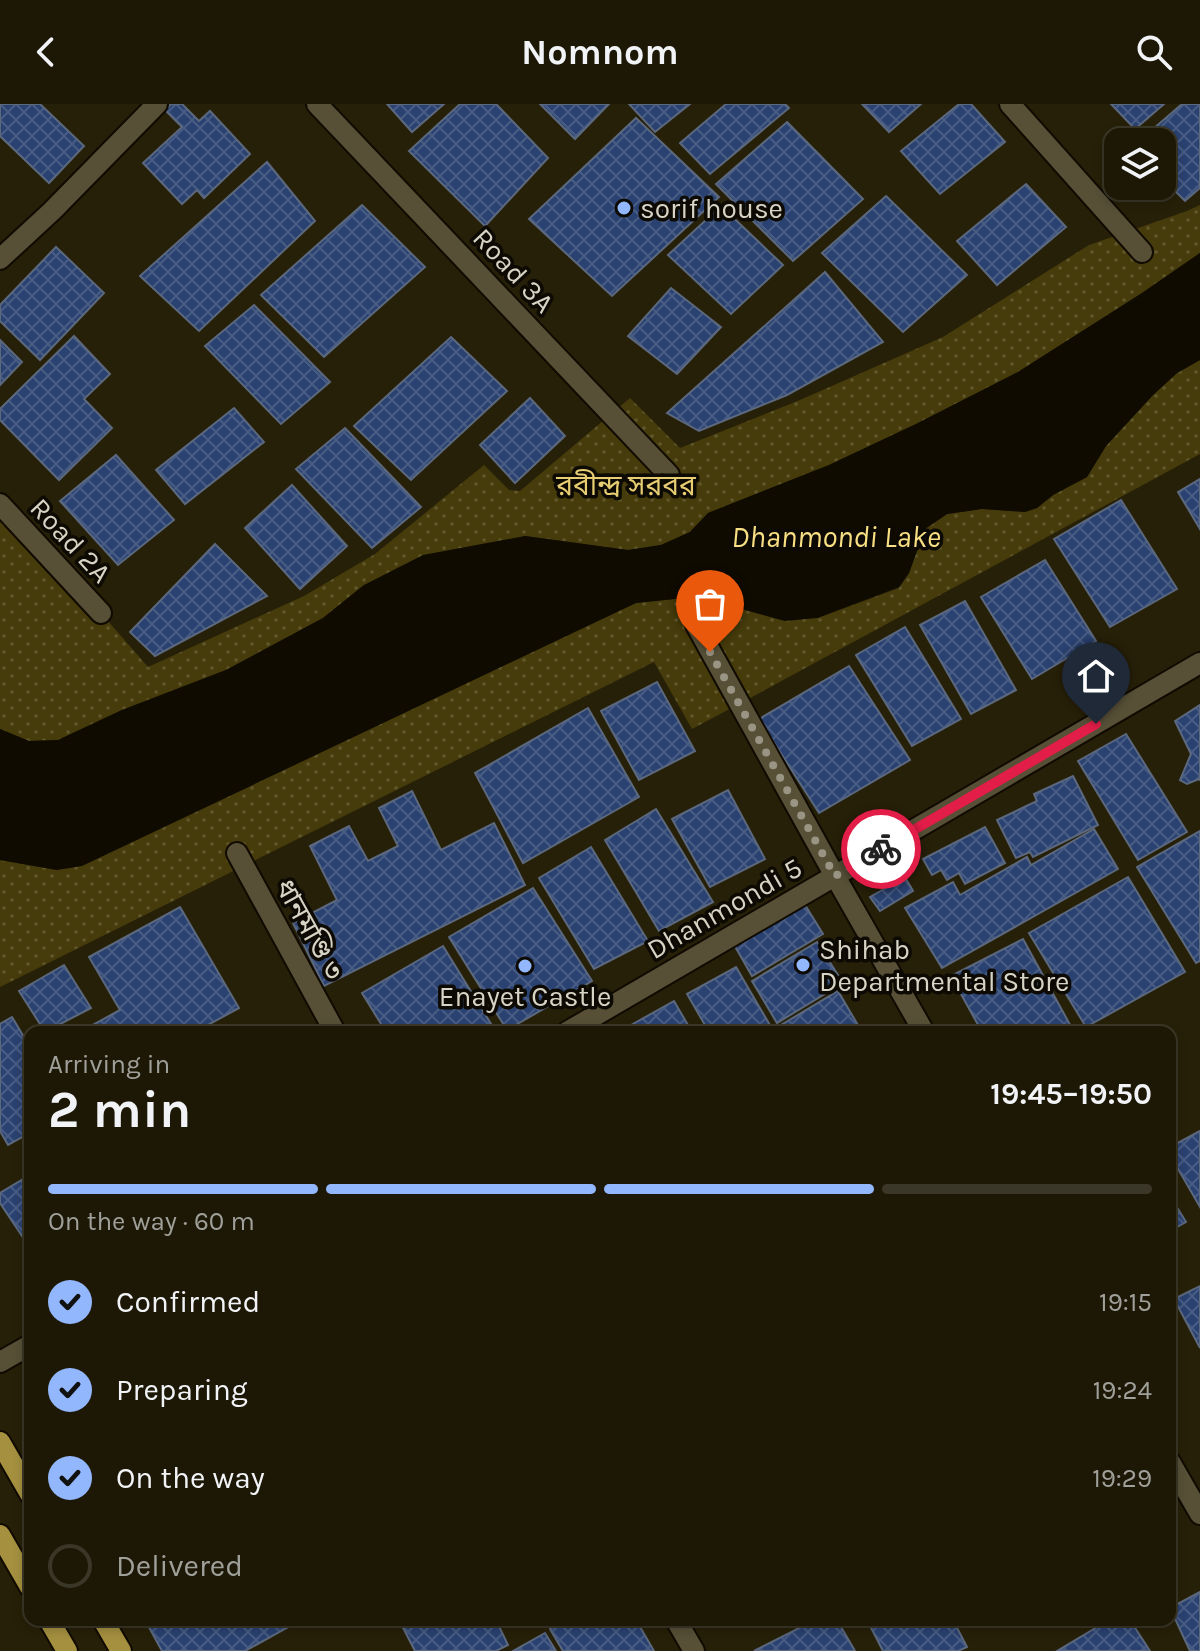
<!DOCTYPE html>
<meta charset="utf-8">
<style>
body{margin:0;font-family:Karla,"Noto Sans Bengali",sans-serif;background:#2a2514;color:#f1f3f6;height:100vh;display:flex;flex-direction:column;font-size:30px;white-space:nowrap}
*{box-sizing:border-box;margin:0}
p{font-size:26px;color:#a0a09b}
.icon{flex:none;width:44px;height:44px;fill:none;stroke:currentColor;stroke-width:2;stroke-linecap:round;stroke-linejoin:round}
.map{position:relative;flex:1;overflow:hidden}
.drawer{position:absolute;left:24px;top:922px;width:1152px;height:600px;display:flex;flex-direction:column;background:#1d1806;border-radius:16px;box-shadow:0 4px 12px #0003,0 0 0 2px #3b3728}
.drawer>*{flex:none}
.buttons{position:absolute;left:1104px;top:24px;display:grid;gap:16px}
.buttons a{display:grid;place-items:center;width:72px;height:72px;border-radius:16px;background:#1d1806;box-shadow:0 4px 12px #0003,0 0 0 2px #3b3728;font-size:40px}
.pin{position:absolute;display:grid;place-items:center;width:68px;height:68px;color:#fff;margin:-82px -34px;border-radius:50% 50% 50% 0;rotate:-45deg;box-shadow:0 0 8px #0007}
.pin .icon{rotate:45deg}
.courier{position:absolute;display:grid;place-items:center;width:80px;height:80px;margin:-40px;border:6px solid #e11d48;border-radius:50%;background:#fff;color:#222;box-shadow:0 2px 10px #0007}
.overview em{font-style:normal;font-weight:700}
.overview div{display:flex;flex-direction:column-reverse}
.overview{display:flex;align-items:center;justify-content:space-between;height:136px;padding:0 24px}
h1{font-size:52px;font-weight:700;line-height:60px}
.bar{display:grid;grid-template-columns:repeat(4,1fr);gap:12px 8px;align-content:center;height:96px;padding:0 24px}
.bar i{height:10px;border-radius:6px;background:#3b3728}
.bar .on{background:#92b7fd}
.bar p{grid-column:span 4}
ol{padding:0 24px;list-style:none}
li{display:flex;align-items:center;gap:24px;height:88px}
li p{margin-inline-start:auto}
li .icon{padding:8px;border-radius:50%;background:#92b7fd;color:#111;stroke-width:4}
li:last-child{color:#a0a09b}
li i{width:44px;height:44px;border:4px solid #3b3728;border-radius:50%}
header{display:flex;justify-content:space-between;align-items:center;height:104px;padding:0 24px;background:#1d1806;font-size:36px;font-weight:700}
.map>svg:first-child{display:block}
</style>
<header><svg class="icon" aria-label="back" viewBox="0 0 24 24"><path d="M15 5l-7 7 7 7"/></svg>Nomnom<svg class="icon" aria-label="search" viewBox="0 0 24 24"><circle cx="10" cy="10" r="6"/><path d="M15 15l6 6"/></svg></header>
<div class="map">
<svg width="1200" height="1547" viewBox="0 0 1200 1547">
<defs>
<pattern id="park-dots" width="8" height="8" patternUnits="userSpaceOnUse" patternTransform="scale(2)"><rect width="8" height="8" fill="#463b0a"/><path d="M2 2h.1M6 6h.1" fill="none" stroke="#60562c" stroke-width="1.8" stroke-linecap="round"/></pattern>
<pattern id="building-cross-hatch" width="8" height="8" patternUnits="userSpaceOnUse" patternTransform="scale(2)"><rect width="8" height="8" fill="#2a4271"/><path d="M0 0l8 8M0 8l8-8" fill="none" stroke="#485c84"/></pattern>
</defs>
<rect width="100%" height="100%" fill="#272008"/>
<g fill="url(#park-dots)">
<polygon points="1200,101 1200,149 1142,189 1018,268 916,320 829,361 708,409 690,428 661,441 628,446 525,432 364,481 323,514 226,566 122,606 58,636 29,637 0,625 0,403 101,509 148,563 304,492 375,450 484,361 509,386 520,387 630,294 680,344 800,296 943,233 1089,141 1187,107"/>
<polygon points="1200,256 1200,350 739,600 692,625 654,558 0,883 0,756 57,766 636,499 684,494 734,503 818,514 899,484 909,469 925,425 947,410 982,405 1025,408 1037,404 1053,391 1087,373 1106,342 1153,291 1177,269"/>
</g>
<polygon fill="#100b00" points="1200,149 1200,256 1177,269 1153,291 1106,342 1087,373 1053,391 1037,404 1025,408 982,405 947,410 925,425 909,469 899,483 817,514 785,517 734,503 684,494 636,499 82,762 57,766 0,756 0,625 29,637 58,636 122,606 226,566 323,514 364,481 423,451 525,432 628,446 661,441 690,428 708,409 829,361 916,320 1018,268 1142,189"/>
<g fill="url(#building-cross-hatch)" stroke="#5b687e" stroke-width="2">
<polygon points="0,0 40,0 84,42 49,79 0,32"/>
<polygon points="171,0 182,0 199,17 210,7 250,50 204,94 197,86 182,100 143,59 182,23 165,6"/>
<polygon points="387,0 444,0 412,28"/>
<polygon points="460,0 496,0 548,54 485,122 409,47"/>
<polygon points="540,0 609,0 575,35"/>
<polygon points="629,0 690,0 655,28"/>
<polygon points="726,0 785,0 789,4 710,70 680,39"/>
<polygon points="862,0 921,0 889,28"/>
<polygon points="959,0 971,0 1005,38 940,90 901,47"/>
<polygon points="1111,0 1164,0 1135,25"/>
<polygon points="1182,0 1200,0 1200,84 1185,97 1162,74 1162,38 1138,38"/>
<polygon points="636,14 719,93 612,192 529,115"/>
<polygon points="787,18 863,95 793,157 716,80"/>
<polygon points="267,58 315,117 199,227 140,172"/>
<polygon points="1026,80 1066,123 997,181 957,137"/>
<polygon points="886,92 967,171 903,228 822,149"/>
<polygon points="362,101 425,163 324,253 261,191"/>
<polygon points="721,102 783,161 731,210 668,151"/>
<polygon points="56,143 104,189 40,256 0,217 0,201"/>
<polygon points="825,168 883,238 787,291 699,327 667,309"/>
<polygon points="671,184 721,223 677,270 628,232"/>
<polygon points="254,201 330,278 281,320 205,242"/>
<polygon points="74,232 110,270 84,295 112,324 59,376 0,316 0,305"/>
<polygon points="451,233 507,287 411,376 354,322"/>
<polygon points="0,236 22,258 0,281"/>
<polygon points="530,294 565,332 515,379 480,341"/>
<polygon points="234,304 264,338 185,400 156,366"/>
<polygon points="345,324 421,403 372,444 296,365"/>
<polygon points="116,351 174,416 118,461 60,397"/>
<polygon points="1200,375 1200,425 1178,388"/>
<polygon points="292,381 347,442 300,485 245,424"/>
<polygon points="1121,396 1177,485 1110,523 1054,435"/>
<polygon points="215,440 267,492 155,552 130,528"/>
<polygon points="1045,456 1096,537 1032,575 981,493"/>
<polygon points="965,497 1016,586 971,610 920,521"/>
<polygon points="905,523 961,615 912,642 856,551"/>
<polygon points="849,562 910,656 819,709 759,615"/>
<polygon points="657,578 695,647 639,676 601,607"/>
<polygon points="1200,601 1200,676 1199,675 1187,680 1180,676 1191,650 1175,617"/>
<polygon points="588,604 639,693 523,759 475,669"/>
<polygon points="1126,630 1187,728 1138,756 1078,657"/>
<polygon points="1073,672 1098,721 1033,753 1030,748 1016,754 997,716 1037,697 1034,690"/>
<polygon points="728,686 765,755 710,783 672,715"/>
<polygon points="412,687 441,746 494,719 525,781 324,882 293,819 337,796 310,742 349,722 368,757 398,742 379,704"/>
<polygon points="656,705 713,798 659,827 605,736"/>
<polygon points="985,723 1005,759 965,780 959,769 947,776 941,766 932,771 923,755"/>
<polygon points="1094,725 1118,765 942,864 905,804 953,778 960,791 1027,753 1031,761"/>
<polygon points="1200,727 1200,857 1196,859 1137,763"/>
<polygon points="591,743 648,837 594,865 539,774"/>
<polygon points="905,773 913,787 880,807 870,793"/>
<polygon points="1128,773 1185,868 1086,923 1029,829"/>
<polygon points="533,784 592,877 507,926 449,833"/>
<polygon points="802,796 823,830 752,872 732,837"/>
<polygon points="180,803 239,904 195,928 80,928 120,906 89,853"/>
<polygon points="1023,835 1074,928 982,928 951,872"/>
<polygon points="817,838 843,879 777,919 752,877"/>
<polygon points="443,842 496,928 386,928 362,889"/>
<polygon points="64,861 91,904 45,928 19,887"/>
<polygon points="736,863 774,928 709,928 687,890"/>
<polygon points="838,887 862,928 778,928 776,924"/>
<polygon points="674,897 692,928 626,928 624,925"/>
<polygon points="12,913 30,943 30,1029 8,1041 0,1027 0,920"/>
<polygon points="1200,1027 1200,1103 1170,1051 1170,1043"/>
<polygon points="30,1071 30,1144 0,1099 0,1089"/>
<polygon points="1170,1092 1186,1118 1170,1127"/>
<polygon points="1200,1182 1200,1244 1174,1195"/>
<polygon points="30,1276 30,1295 23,1280"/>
<polygon points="1200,1488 1200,1547 1190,1547 1170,1504"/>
<polygon points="145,1516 301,1516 245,1547 162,1547"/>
<polygon points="399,1516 496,1516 508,1541 496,1547 415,1547"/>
<polygon points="565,1516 636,1516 654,1547 563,1547 550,1525"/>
<polygon points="815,1516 837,1516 855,1547 754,1547"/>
<polygon points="867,1516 953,1516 967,1543 958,1547 883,1547"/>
<polygon points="1109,1516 1130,1516 1150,1547 1057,1547"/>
<polygon points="545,1529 556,1547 513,1547"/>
</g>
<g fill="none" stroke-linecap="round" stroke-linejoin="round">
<g stroke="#100a00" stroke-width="24">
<g id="minor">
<polyline points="317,0 669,371"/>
<polyline points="1010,0 1142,148"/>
<polyline points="0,155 52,107 157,0"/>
<polyline points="0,400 101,509"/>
<polyline points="696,521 835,772 924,928"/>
<polyline points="237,749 335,928"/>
<polyline points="567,928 1200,559"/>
<polyline points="0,1258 30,1241"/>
<polyline points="1170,1358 1200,1410"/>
<polyline points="676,1516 694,1547"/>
</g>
</g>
<g stroke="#100a00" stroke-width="24">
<g id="major">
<polyline points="0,1338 30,1390"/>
<polyline points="0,1431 30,1483"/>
<polyline points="49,1516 67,1547"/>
<polyline points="103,1516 121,1547"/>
</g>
</g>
<use href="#minor" stroke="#575037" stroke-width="20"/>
<use href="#major" stroke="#a4903f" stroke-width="20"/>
</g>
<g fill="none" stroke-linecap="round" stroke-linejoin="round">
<polyline stroke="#999483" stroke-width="8" stroke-dasharray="0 14.4" points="710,548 835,772 881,745"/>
<polyline stroke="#e11d48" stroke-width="10" points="881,745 1096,620"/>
</g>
<g fill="#92b7fd" stroke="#0d0a03" stroke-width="3">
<circle cx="624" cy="104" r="8"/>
<circle cx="803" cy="861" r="8"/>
<circle cx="525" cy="862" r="8"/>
</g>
<g text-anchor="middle" stroke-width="7" stroke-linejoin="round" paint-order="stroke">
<g font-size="28" fill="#d7d3c5" stroke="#0d0a03" text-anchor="start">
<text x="640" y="114">sorif house</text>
<text x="819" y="855">Shihab<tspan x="819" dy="32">Departmental Store</tspan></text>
<text x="525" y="902" text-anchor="middle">Enayet Castle</text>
</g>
<g font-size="28" fill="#d7d3c5" stroke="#0d0a03">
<text transform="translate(514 166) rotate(47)" y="10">Road 3A</text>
<text transform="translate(71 436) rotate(47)" y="10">Road 2A</text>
<text transform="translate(724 804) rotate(-30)" y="10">Dhanmondi 5</text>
<text transform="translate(310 825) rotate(61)" y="10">ধানমণ্ডি ৩</text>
</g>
<g font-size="28" fill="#e7ce72" stroke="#0d0a03">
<text x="626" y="391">রবীন্দ্র সরবর</text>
</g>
<g font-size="30" font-style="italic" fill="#f8df83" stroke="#0d0a03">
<text x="836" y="443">Dhanmondi Lake</text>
</g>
</g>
</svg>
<div class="buttons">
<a><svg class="icon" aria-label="layers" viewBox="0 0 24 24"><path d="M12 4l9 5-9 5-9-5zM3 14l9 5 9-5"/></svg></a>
</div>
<div class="pin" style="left:710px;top:548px;background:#ea580c"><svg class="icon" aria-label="bag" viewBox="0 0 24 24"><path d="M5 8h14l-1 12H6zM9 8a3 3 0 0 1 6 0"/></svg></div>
<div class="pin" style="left:1096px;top:620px;background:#1f2937"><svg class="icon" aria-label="home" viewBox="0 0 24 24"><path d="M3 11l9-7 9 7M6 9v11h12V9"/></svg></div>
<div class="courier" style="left:881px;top:745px"><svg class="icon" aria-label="bike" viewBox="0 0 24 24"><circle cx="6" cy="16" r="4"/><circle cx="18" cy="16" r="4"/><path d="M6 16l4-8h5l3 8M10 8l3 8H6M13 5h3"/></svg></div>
<section class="drawer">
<div class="overview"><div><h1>2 min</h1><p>Arriving in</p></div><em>19:45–19:50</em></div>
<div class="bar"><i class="on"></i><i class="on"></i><i class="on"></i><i></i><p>On the way · 60 m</p></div>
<ol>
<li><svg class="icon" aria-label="check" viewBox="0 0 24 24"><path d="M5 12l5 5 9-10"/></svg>Confirmed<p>19:15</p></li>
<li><svg class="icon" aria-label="check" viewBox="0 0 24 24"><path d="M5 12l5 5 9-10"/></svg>Preparing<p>19:24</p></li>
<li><svg class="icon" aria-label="check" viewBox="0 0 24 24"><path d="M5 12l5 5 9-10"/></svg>On the way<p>19:29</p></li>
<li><i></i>Delivered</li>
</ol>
</section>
</div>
